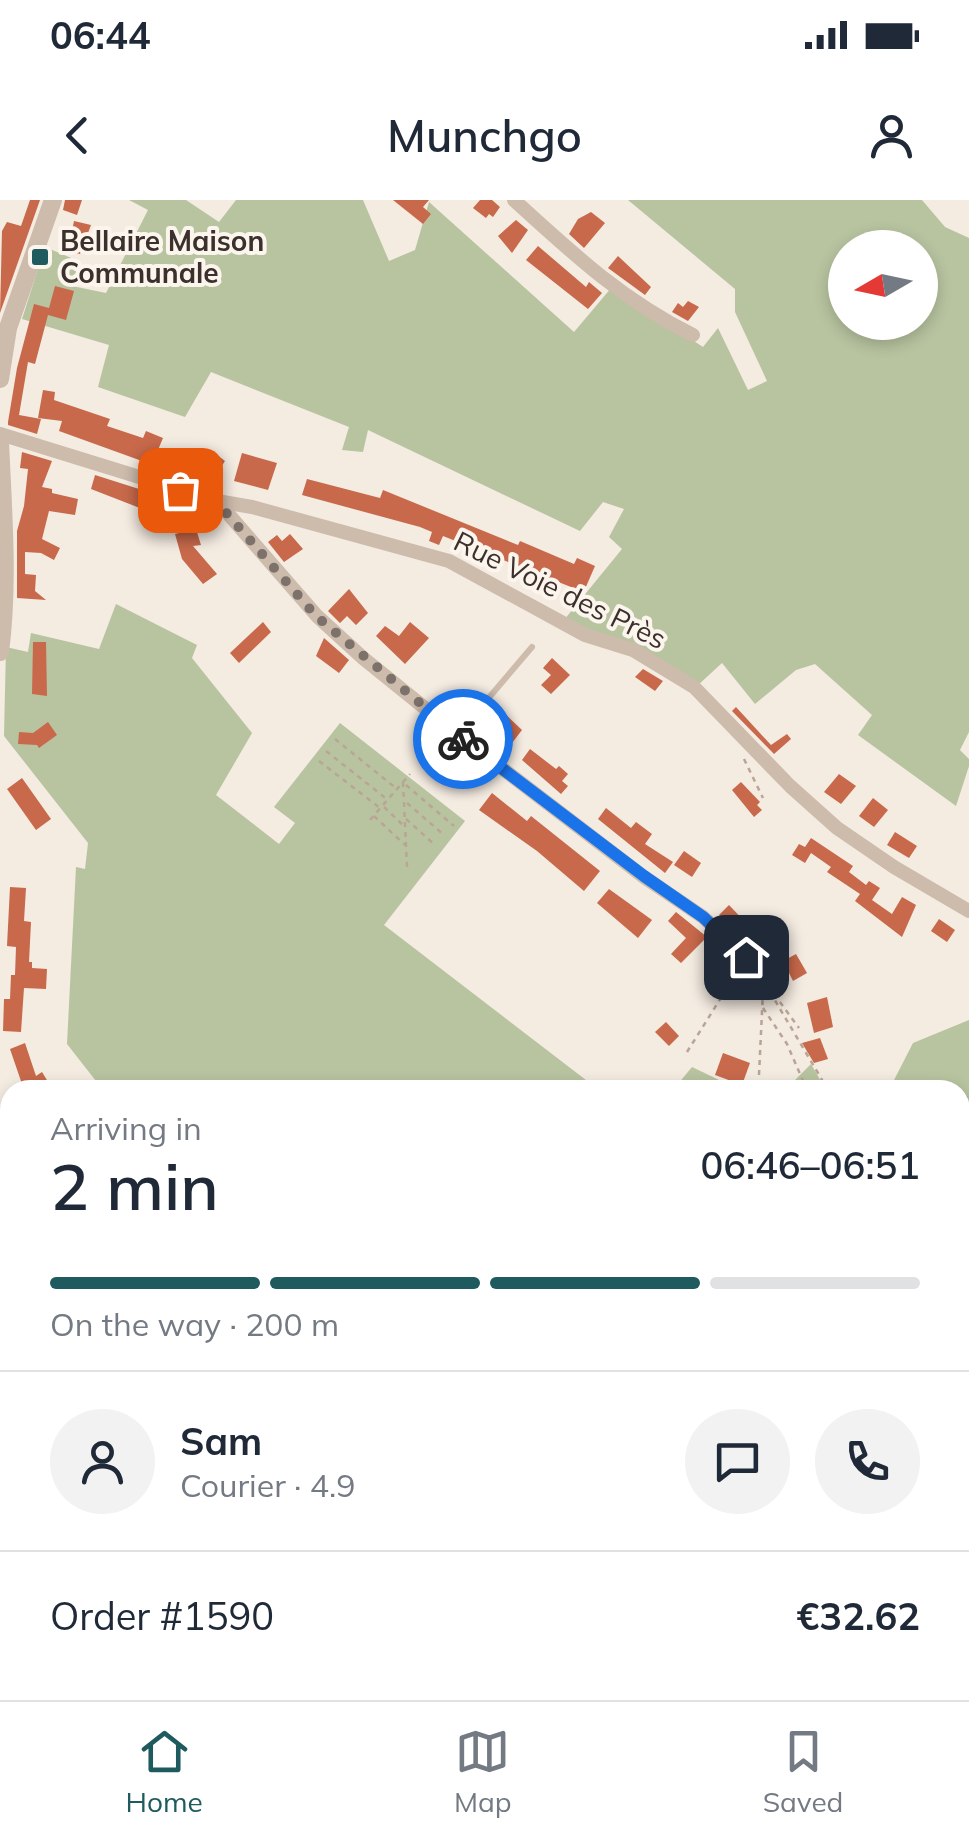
<!DOCTYPE html>
<meta charset="utf-8">
<style>
body{margin:0;font-family:Mulish,sans-serif;background:#f2f2f3;color:#1f2937;height:100vh;display:flex;flex-direction:column;font-size:38px;white-space:nowrap}
*{box-sizing:border-box;margin:0}
p{font-size:32px;color:#747a83}
.icon{flex:none;width:55px;height:55px;fill:none;stroke:currentColor;stroke-width:2;stroke-linecap:round;stroke-linejoin:round}
.map{position:relative;flex:1;overflow:hidden}
.panel{position:absolute;left:0px;top:880px;width:970px;height:620px;display:flex;flex-direction:column;background:#fff;border-radius:30px 30px 0 0;box-shadow:0 5px 15px #0003}
.panel>*{flex:none}
.needle{width:65px;rotate:261deg}
.fabs{position:absolute;left:828px;top:30px;display:grid;gap:20px}
.fabs a{display:grid;place-items:center;width:110px;height:110px;border-radius:50%;background:#fff;box-shadow:0 5px 15px #0003;font-size:50px}
.pin{position:absolute;display:grid;place-items:center;width:85px;height:85px;color:#fff;margin:-42px;border-radius:20px;box-shadow:0 5px 15px #0006}
.courier{position:absolute;display:grid;place-items:center;width:100px;height:100px;margin:-50px;border:8px solid #1a73e8;border-radius:50%;background:#fff;color:#222;box-shadow:0 2px 12px #0007}
.headline em{font-style:normal;font-weight:600}
.headline div{display:flex;flex-direction:column-reverse}
.headline{display:flex;align-items:center;justify-content:space-between;height:170px;padding:0 50px}
h1{font-size:65px;font-weight:600;line-height:75px}
.bar{display:grid;grid-template-columns:repeat(4,1fr);gap:15px 10px;align-content:center;height:120px;padding:0 50px}
.bar i{height:12px;border-radius:8px;background:#e0e1e3}
.bar .current{background:#1f5a5e}
.bar p{grid-column:span 4}
.line{display:flex;align-items:center;gap:25px;padding:0 50px;border-top:2px solid #e0e1e3}
.line div{flex:1}
.round{display:grid;place-items:center;flex:none;width:105px;height:105px;border-radius:52px;background:#f2f2f3}
.status{display:flex;justify-content:space-between;align-items:center;height:70px;padding:0 50px;background:#fff;direction:ltr}
.status svg{height:28px;fill:currentColor}
header{display:flex;justify-content:space-between;align-items:center;height:130px;padding:0 50px;background:#fff;font-size:45px;font-weight:600}
.menu{display:flex;justify-content:space-around;align-items:center;height:140px;border-top:2px solid #e0e1e3;background:#fff;font-size:28px;color:#747a83}
.menu a{display:grid;justify-items:center;gap:5px}
.menu .current{color:#1f5a5e}
.map>svg:first-child{display:block}
</style>
<div class="status"><b>06:44</b><svg viewBox="0 0 49 12"><path d="M0 12V9h3v3zM5 12V6h3v6zM10 12V3h3v9zM15 12V0h3v12zM26 1h20v11H26zM47 4h2v5h-2z"/></svg></div>
<header><svg class="icon" aria-label="back" viewBox="0 0 24 24"><path d="M15 5l-7 7 7 7"/></svg>Munchgo<svg class="icon" aria-label="person" viewBox="0 0 24 24"><circle cx="12" cy="8" r="4"/><path d="M4 21q1-7 8-7t8 7"/></svg></header>
<div class="map">
<svg width="969" height="1500" viewBox="0 0 969 1500">
<rect width="100%" height="100%" fill="#f4ebe1"/>
<g fill="#b8c4a0" fill-rule="evenodd">
<path d="M129 0H186L219 22 236 0H363L389 61 415 50 429 2 574 132 612 87 703 147 718 128 748 190 767 181 735 112V89L628 0H922L945 27 969 38V532L960 550 969 559V566L956 606 858 535 872 515 815 464 796 470 755 504 722 463 697 486 564 420 622 349 609 337 624 309 603 302 580 331 368 230 363 252 342 250 349 227 211 172 185 217 98 187 109 145 22 119 45 47 81 62 72 86 106 93 148 10ZM845 48H920V122H845Z"/>
<polygon points="116,404 197,445 192,458 252,533 216,595 279,644 295,623 274,607 340,523 465,621 384,725 599,890 103,890 67,844 76,667 85,669 88,643 4,536 6,447 28,452 31,433 99,449"/>
<polygon points="969,820 969,1055 960,1073 960,890 873,890 893,882 913,843"/>
<polygon points="811,864 826,890 785,890"/>
<polygon points="692,867 736,888 673,890"/>
<polygon points="353,1490 434,1490 441,1500 344,1500 343,1495"/>
<polygon points="786,1490 862,1490 858,1495 831,1491 825,1500 777,1500"/>
</g>
<g fill="#c8694b">
<polygon points="30,0 40,0 0,113 2,31 7,22 21,26"/>
<polygon points="65,0 82,0 77,15 63,10"/>
<polygon points="393,0 429,0 423,7 431,14 423,24"/>
<polygon points="480,0 492,0 500,7 493,17 489,14 486,18 473,8"/>
<polygon points="591,12 605,23 584,48 569,34 578,19"/>
<polygon points="516,20 528,30 512,53 498,36"/>
<polygon points="74,21 91,25 80,54 68,51"/>
<polygon points="538,46 586,87 589,82 602,93 588,109 526,60"/>
<polygon points="618,56 651,87 645,95 608,68"/>
<polygon points="55,86 74,91 66,120 48,115 35,164 28,162 19,215 41,219 37,234 8,225 8,222 17,168 34,104 49,108"/>
<polygon points="688,101 699,107 688,121 672,112 678,103 683,107"/>
<polygon points="43,190 55,192 54,200 110,219 107,226 143,238 146,231 163,238 158,250 186,273 189,269 194,272 212,251 225,261 208,287 185,280 155,260 153,265 59,231 62,221 38,218"/>
<polygon points="22,252 52,261 42,287 52,289 52,293 78,299 75,315 49,311 42,339 60,348 54,360 41,353 25,352 25,374 36,375 35,391 46,400 17,398 17,331 24,306 28,269 20,268"/>
<polygon points="242,253 277,263 268,290 234,281"/>
<polygon points="95,275 158,295 154,306 147,304 145,310 91,289"/>
<polygon points="307,279 380,298 383,290 518,345 520,341 574,364 577,358 595,366 585,389 578,385 576,389 443,336 439,345 429,341 432,332 420,327 302,295"/>
<polygon points="196,329 201,345 193,346 217,374 203,384 182,359 175,334"/>
<polygon points="290,334 303,349 284,362 268,342 277,335 282,341"/>
<polygon points="349,389 368,413 356,425 347,416 340,423 328,411"/>
<polygon points="263,422 271,432 239,463 230,453"/>
<polygon points="410,422 429,438 405,464 376,436 385,426 399,436"/>
<polygon points="324,438 349,460 339,473 316,456"/>
<polygon points="33,442 46,442 47,496 32,494"/>
<polygon points="552,458 570,475 551,494 541,485 551,475 543,468"/>
<polygon points="643,469 663,481 655,491 635,477"/>
<polygon points="736,507 771,545 787,534 791,539 774,554 732,511"/>
<polygon points="502,511 522,530 512,543 491,527 485,534 475,525 483,515 492,523"/>
<polygon points="48,522 57,535 39,548 37,545 18,544 19,532 33,533"/>
<polygon points="530,549 556,569 559,566 568,574 562,581 568,586 561,594 522,560"/>
<polygon points="839,574 856,586 841,604 824,592"/>
<polygon points="22,578 51,619 36,630 7,589"/>
<polygon points="741,582 760,602 757,605 762,610 754,617 732,590"/>
<polygon points="492,593 527,621 531,616 600,671 584,691 537,651 479,610"/>
<polygon points="873,598 888,610 874,627 859,616"/>
<polygon points="606,608 631,628 636,622 652,634 645,644 673,662 665,673 598,619"/>
<polygon points="895,632 917,646 909,658 887,645"/>
<polygon points="811,638 853,666 849,672 866,685 869,681 880,688 872,700 892,714 902,697 916,705 902,737 855,701 860,694 827,672 831,667 811,653 805,663 792,655 799,644 805,647"/>
<polygon points="684,651 701,663 692,677 674,665"/>
<polygon points="10,687 26,688 24,721 31,722 29,762 32,762 32,768 47,769 46,789 24,788 21,832 3,831 4,799 10,799 11,775 15,775 16,747 7,746"/>
<polygon points="609,689 652,720 638,738 597,703"/>
<polygon points="729,705 749,726 739,736 719,715"/>
<polygon points="676,712 707,737 681,763 671,754 686,738 668,721"/>
<polygon points="939,719 955,730 947,742 931,731"/>
<polygon points="765,725 779,737 768,750 754,737"/>
<polygon points="796,754 807,773 793,781 783,761"/>
<polygon points="827,797 833,827 814,833 807,803"/>
<polygon points="666,822 679,836 669,846 655,832"/>
<polygon points="820,838 828,859 814,863 802,843"/>
<polygon points="25,843 36,876 42,872 50,885 42,890 26,890 22,884 10,849"/>
<polygon points="723,853 750,863 742,885 715,875"/>
<polygon points="10,990 10,1021 0,1005 0,996"/>
<polygon points="0,1051 10,1070 10,1104 0,1097 0,1083 3,1081"/>
<polygon points="307,1490 335,1490 339,1500 311,1500"/>
<polygon points="453,1490 493,1490 493,1500 452,1496"/>
<polygon points="560,1490 646,1490 638,1500 572,1500"/>
<polygon points="717,1490 742,1490 733,1500 708,1500"/>
<polygon points="923,1490 948,1490 957,1500 931,1500"/>
</g>
<g fill="none" stroke-linecap="round" stroke-linejoin="round">
<g stroke="#b9a596" stroke-width="2.5" stroke-dasharray="5 5" stroke-linecap="butt">
<polyline points="335,539 397,589"/>
<polyline points="326,551 388,600"/>
<polyline points="744,559 763,598"/>
<polyline points="319,561 380,608"/>
<polyline points="403,582 407,667"/>
<polyline points="406,585 454,626"/>
<polyline points="407,603 444,635"/>
<polyline points="384,607 404,626"/>
<polyline points="374,616 405,645"/>
<polyline points="406,619 435,645"/>
<polyline points="370,620 410,574"/>
<polyline points="770,792 828,890"/>
<polyline points="774,794 799,828"/>
<polyline points="763,808 787,844 807,890"/>
<polyline points="687,852 739,769"/>
<polyline points="759,875 763,791"/>
<polyline points="960,1041 966,899 969,894"/>
<polyline points="0,1437 10,1450"/>
<polyline points="42,1490 50,1500"/>
<polyline points="286,1490 290,1500"/>
<polyline points="185,1500 192,1490"/>
<polyline points="897,1500 911,1490"/>
</g>
<g stroke="#cdbbac" stroke-width="6">
<polyline points="458,534 532,447"/>
<polyline points="299,1490 304,1500"/>
</g>
<g stroke="#cdbbac" stroke-width="14">
<path d="M514 0C571 52 622 100 693 135"/>
<polyline points="0,234 217,301 252,307 449,361 585,435 633,450 694,487 790,586 837,628 894,667 969,711"/>
<polyline points="217,301 317,416 363,458 452,530 644,677 703,717 770,780"/>
<polyline points="0,1108 10,1123"/>
<polyline points="960,1374 969,1347"/>
<polyline points="960,1458 969,1466"/>
</g>
<g stroke="#cdbbac" stroke-width="18">
<polyline points="0,179 8,128 53,0"/>
<path d="M0 242C3 311 9 383 0 452"/>
<polyline points="0,932 10,945"/>
<polyline points="960,1150 969,1139"/>
<polyline points="508,1490 508,1500"/>
<polyline points="659,1500 668,1490"/>
</g>
</g>
<g fill="none" stroke-linecap="round" stroke-linejoin="round">
<polyline stroke="#7c716b" stroke-width="10" stroke-dasharray="0 18" points="180,290 216,301 316,416 463,539"/>
<polyline stroke="#1a73e8" stroke-width="12" points="463,539 644,676 703,717 746,757"/>
</g>
<rect fill="#1f5a5e" stroke="#fbf5ee" stroke-width="4" x="30" y="47" width="20" height="20" rx="5"/>
<g text-anchor="middle" stroke-width="8" stroke-linejoin="round" paint-order="stroke">
<g font-size="28" font-weight="bold" fill="#3b302b" stroke="#fbf5ee" text-anchor="start">
<text x="60" y="51">Bellaire Maison<tspan x="60" dy="32">Communale</tspan></text>
</g>
<g font-size="28" fill="#3b302b" stroke="#fbf5ee">
<text transform="translate(560 390) rotate(26)" y="10">Rue Voie des Près</text>
</g>
</g>
</svg>
<div class="fabs">
<a><svg class="needle" viewBox="-14 -14 28 28"><path d="M0-13l5 13h-10z" fill="#e53935"/><path d="M0 13l5-13h-10z" fill="#747a83"/></svg></a>
</div>
<div class="pin" style="left:180px;top:290px;background:#ea580c"><svg class="icon" aria-label="bag" viewBox="0 0 24 24"><path d="M5 8h14l-1 12H6zM9 8a3 3 0 0 1 6 0"/></svg></div>
<div class="pin" style="left:746px;top:757px;background:#1f2937"><svg class="icon" aria-label="home" viewBox="0 0 24 24"><path d="M3 11l9-7 9 7M6 9v11h12V9"/></svg></div>
<div class="courier" style="left:463px;top:539px"><svg class="icon" aria-label="bike" viewBox="0 0 24 24"><circle cx="6" cy="16" r="4"/><circle cx="18" cy="16" r="4"/><path d="M6 16l4-8h5l3 8M10 8l3 8H6M13 5h3"/></svg></div>
<section class="panel">
<div class="headline"><div><h1>2 min</h1><p>Arriving in</p></div><em>06:46–06:51</em></div>
<div class="bar"><i class="current"></i><i class="current"></i><i class="current"></i><i></i><p>On the way · 200 m</p></div>
<div class="line" style="height:180px"><a class="round"><svg class="icon" aria-label="person" viewBox="0 0 24 24"><circle cx="12" cy="8" r="4"/><path d="M4 21q1-7 8-7t8 7"/></svg></a><div><b>Sam</b><p>Courier · 4.9</p></div><a class="round"><svg class="icon" aria-label="chat" viewBox="0 0 24 24"><path d="M4 5h16v11H9l-5 4z"/></svg></a><a class="round"><svg class="icon" aria-label="phone" viewBox="0 0 24 24"><path d="M5 4h4l2 5-3 2q2 4 5 5l2-3 5 2v4C11 20 4 13 5 4z"/></svg></a></div>
<div class="line" style="height:130px"><div>Order #1590</div><b>€32.62</b></div>
</section>
</div>
<nav class="menu">
<a class="current"><svg class="icon" aria-label="home" viewBox="0 0 24 24"><path d="M3 11l9-7 9 7M6 9v11h12V9"/></svg>Home</a>
<a><svg class="icon" aria-label="map" viewBox="0 0 24 24"><path d="M3 6l6-2 6 2 6-2v14l-6 2-6-2-6 2zM9 4v14M15 6v14"/></svg>Map</a>
<a><svg class="icon" aria-label="saved" viewBox="0 0 24 24"><path d="M7 4h10v16l-5-4-5 4z"/></svg>Saved</a>
</nav>
